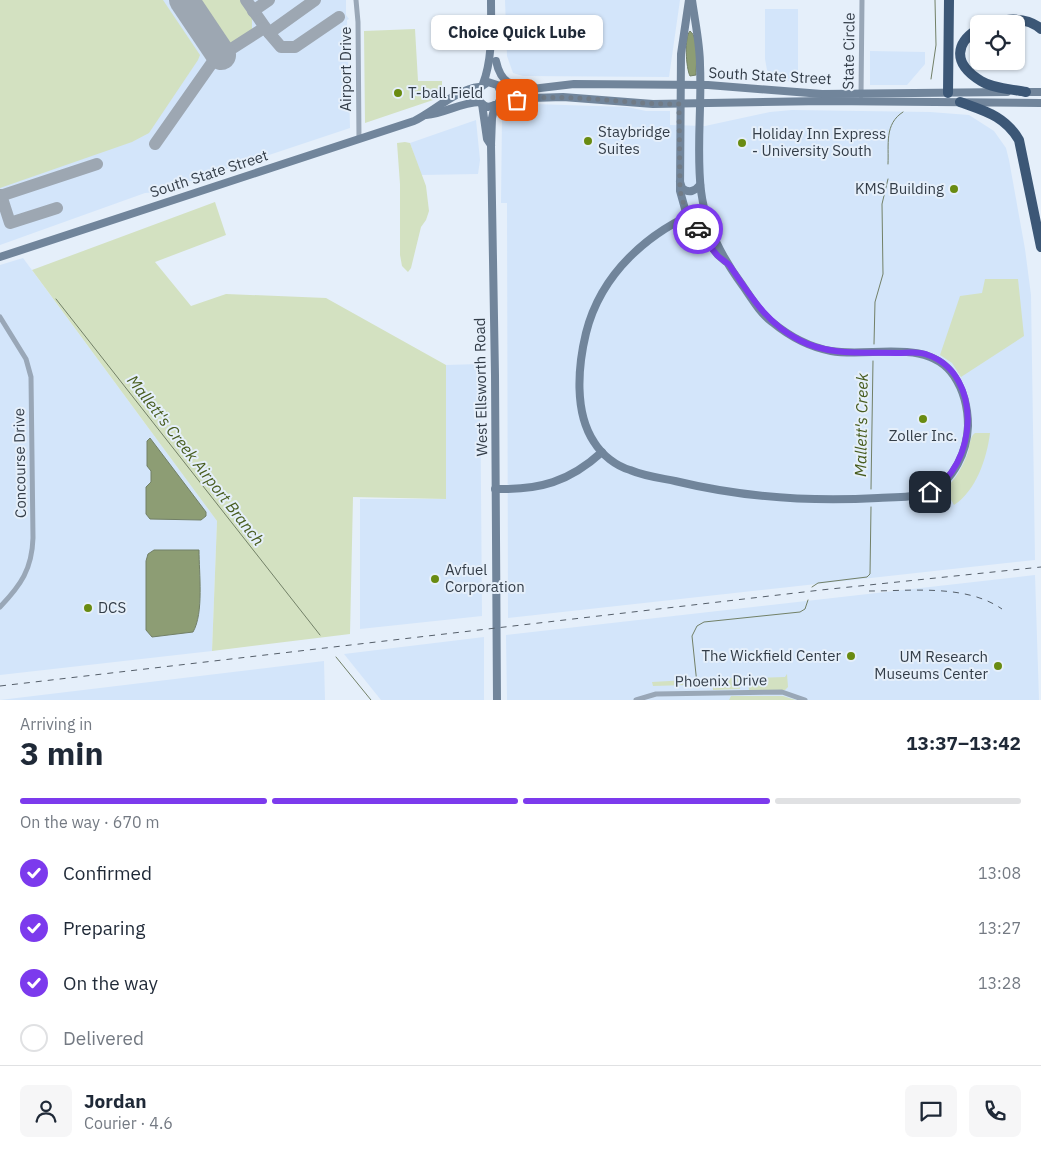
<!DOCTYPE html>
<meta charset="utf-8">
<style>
body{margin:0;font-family:"IBM Plex Sans",sans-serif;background:#f6f6f7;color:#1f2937;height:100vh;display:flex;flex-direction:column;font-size:19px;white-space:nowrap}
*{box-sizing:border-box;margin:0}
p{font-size:16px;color:#747a83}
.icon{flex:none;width:28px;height:28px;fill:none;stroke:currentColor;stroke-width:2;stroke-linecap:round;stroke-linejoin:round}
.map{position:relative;height:700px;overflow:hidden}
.side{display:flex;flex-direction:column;background:#fff;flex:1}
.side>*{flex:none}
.fabs{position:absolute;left:970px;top:15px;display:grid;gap:10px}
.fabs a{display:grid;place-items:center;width:55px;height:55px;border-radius:8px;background:#fff;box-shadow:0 1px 4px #0004;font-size:25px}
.pin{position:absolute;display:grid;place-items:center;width:42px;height:42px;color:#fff;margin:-21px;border-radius:10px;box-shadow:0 2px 8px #0006}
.courier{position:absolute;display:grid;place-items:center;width:50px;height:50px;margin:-25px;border:4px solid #7c3aed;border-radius:50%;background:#fff;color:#222;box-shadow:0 1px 6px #0007}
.bubble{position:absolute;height:35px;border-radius:8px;background:#fff;box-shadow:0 1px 4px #0004;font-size:16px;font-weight:700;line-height:35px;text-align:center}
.headline em{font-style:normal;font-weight:700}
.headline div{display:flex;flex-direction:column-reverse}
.headline{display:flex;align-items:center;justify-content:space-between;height:85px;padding:0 20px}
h1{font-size:32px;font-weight:700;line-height:38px}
.bar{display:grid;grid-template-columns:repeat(4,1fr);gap:8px 5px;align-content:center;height:60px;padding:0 20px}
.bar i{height:6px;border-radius:4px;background:#e0e1e3}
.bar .selected{background:#7c3aed}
.bar p{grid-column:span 4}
.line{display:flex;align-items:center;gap:12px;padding:0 20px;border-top:1px solid #e0e1e3}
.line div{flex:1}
.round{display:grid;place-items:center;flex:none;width:52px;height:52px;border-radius:8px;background:#f6f6f7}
ol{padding:0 20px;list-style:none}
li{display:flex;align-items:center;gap:15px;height:55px}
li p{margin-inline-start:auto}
li .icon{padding:5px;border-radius:50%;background:#7c3aed;color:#fff;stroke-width:4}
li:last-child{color:#747a83}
li i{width:28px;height:28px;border:2px solid #e0e1e3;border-radius:50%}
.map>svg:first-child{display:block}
</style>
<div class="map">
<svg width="1041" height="700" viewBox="0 0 1041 700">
<rect width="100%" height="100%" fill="#e5effa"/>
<g fill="#d3e5fa">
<polygon points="0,0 346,0 346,15 349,19 347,20 350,128 158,192 145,193 0,245"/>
<polygon points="505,0 680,0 669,77 523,76 513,73 507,56"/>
<polygon points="765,9 798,9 798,82 774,80 767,70 765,59"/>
<polygon points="870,51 925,52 925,64 907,85 870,85"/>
<polygon points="533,104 627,107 646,111 670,111 670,125 705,126 770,112 792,110 930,112 969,115 994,131 1006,148 1009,160 1025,249 1031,295 1035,560 508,618 507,203 501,203 502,117 508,108"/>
<polygon points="476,120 480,160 478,174 421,175 410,143"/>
<polygon points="23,258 217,521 212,651 0,675 0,265"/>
<polygon points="480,364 482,616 360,629 360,499 446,499 446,365"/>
<polygon points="1035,575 1039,700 507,700 506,635"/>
<polygon points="484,637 484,700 381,700 344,654"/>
<polygon points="324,661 325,700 0,700"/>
</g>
<g fill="#d3e1c1">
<polygon points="0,0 163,0 200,55 198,60 149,133 132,142 0,188"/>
<polygon points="196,0 242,0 252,16 252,30 238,43 227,44"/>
<polygon points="415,29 418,81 442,81 442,97 365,123 364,31"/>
<polygon points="405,142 410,143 426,186 429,211 426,220 421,227 411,268 408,272 402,266 400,255 400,184 397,143"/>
<polygon points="215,202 226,235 155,262 191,306 226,294 326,298 446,365 446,499 353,497 350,634 212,651 217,521 32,270"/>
<polygon points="985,279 1018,279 1024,336 961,377 952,363 940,355 960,296 982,293"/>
<path d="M975 433H990C987 458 976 491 954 505L945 489C955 480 962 468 967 455 970 448 969 437 975 433Z"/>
<polygon points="747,674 749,678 785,677 787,674 788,687 785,690 749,690"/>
<polygon points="740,676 740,689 713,690 713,678 739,678"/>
<polygon points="687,680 687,685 653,686 652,682"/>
<polygon points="731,696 783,696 796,700 729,700"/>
</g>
<g fill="#8d9d74" stroke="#728067">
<path d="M690 31C700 39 696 63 696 75L690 76C686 68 684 37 690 31Z"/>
<polygon points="150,438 206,512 206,516 201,520 150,519 146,514 146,487 151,482 151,471 147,466 147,441"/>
<path d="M154 550H199C199 573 204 613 193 632L152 637 146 630V561L148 554Z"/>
</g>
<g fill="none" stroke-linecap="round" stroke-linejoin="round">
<g stroke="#728067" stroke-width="1">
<polyline points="931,79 936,45 935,0"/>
<path d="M888 164C889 145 884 124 903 112"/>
<polyline points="56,299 320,635"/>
<polyline points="874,344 875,302 883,274 882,204 888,179"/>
<polyline points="871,489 873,361"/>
<polyline points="812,587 818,583 867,577 870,574 871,507"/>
<polyline points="336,657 371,700"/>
<polyline points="697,684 692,636 697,626 704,622 800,612 805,609 808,600"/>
</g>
<g stroke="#9da7b2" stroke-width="12">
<polyline points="246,0 269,33 281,47 295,47 339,17"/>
<polyline points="253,11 269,0"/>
<polyline points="269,33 315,0"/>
<polyline points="155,144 214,60 264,28"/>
<polyline points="1,195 10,223 57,208"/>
<polyline points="0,196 97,164"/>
</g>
<polyline stroke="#9da7b2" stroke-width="30" points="184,0 221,55"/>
<g stroke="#99a7b7" stroke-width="5">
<polyline points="356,0 358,22 359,139"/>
<polyline points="861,96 862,0"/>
<path d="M0 317 26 359 31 377 33 538C32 569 21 585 0 607"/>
<polyline points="636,700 656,694 782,692 805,700"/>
</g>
<g stroke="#71859b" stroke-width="8">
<polyline points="689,0 681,54 680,191 687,216 718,255 725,261"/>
<path d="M692 0C695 22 700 44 700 65 702 107 696 150 701 191 705 225 723 259 743 286 752 299 760 313 772 322 789 336 809 347 831 351 871 358 928 337 954 376 964 391 968 409 968 426 967 451 954 481 930 491 914 498 895 497 878 498 810 502 741 497 675 481 660 478 644 476 630 470 616 466 602 455 594 442 574 412 578 366 586 333 601 273 649 231 704 209"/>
<path d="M496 61C501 84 511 86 534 87"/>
<path d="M483 84C493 57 491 29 491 0"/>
<path d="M498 86 502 95 498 104 488 107C479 104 476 98 478 89L488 82 515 91 574 84 708 85 822 94 1007 92"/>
<polyline points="1021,92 1041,92"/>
<polyline points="482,104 487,139 491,145"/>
<polyline points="498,104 532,98 563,97 653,104 824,101 1041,103"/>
<polyline points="495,105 492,118 491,145 495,375 497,700"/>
<path d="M426 115C446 113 459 103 480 102"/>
<path d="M680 182 682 188C689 194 695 191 700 185"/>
<path d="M0 257 414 121C433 112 457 89 479 87"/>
<path d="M495 489C540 490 569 482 602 452"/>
</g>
<g stroke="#3c5776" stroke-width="10">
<path d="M1026 92C1012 89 994 89 981 81 920 44 1009 0 1041 29"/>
<polyline points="948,93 949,0"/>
<path d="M960 102C985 111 1005 116 1019 140L1041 247"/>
</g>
<g stroke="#555f6a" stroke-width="1" stroke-dasharray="6 6" stroke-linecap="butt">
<path d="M869 591C911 591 966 584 1002 609"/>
<polyline points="0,686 821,590 1041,567"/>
</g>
</g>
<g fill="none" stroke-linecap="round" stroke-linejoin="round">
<path stroke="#717b86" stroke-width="5" stroke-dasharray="0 9" d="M517 100C571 92 625 105 679 104L680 191 687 216 698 229"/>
<path stroke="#7c3aed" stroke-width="6" d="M698 229C705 238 711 249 718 256 722 260 727 262 730 266 750 295 766 323 799 340 829 356 864 352 898 353 908 353 919 351 928 355 984 375 977 466 930 492"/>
</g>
<g fill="#698b11" stroke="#e5effa" stroke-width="2">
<circle cx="398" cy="93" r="5"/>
<circle cx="588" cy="141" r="5"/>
<circle cx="742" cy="143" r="5"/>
<circle cx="954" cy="189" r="5"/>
<circle cx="923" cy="419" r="5"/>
<circle cx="435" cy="579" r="5"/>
<circle cx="88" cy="608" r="5"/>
<circle cx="851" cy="656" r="5"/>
<circle cx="998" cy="666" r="5"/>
</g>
<g text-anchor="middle" stroke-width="4" stroke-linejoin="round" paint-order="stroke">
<g font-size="15" fill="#333d48" stroke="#e5effa">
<text transform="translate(849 51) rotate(-89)" y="5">State Circle</text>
<text transform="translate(346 69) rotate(-90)" y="5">Airport Drive</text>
<text transform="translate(770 76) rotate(3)" y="5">South State Street</text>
<text transform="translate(209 174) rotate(-18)" y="5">South State Street</text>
<text transform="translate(481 387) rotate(-91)" y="5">West Ellsworth Road</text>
<text transform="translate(20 463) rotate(-91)" y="5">Concourse Drive</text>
<text transform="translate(721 681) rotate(-1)" y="5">Phoenix Drive</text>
</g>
<g font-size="15" fill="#333d48" stroke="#e5effa" text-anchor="start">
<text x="408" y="98">T-ball Field</text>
<text x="598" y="137">Staybridge<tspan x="598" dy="17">Suites</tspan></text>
<text x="752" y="139">Holiday Inn Express<tspan x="752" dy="17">- University South</tspan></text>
<text x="944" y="194" text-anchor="end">KMS Building</text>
<text x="923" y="441" text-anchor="middle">Zoller Inc.</text>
<text x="445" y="575">Avfuel<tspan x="445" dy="17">Corporation</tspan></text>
<text x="98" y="613">DCS</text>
<text x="841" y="661" text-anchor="end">The Wickfield Center</text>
<text x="988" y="662" text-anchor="end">UM Research<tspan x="988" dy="17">Museums Center</tspan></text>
</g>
<g font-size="16" font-style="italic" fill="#475c1e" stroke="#e5effa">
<text transform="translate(861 425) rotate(-89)" y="6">Mallett's Creek</text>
<text transform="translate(196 460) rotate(52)" y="6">Mallett's Creek Airport Branch</text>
</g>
</g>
</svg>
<div class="fabs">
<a><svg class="icon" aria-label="locate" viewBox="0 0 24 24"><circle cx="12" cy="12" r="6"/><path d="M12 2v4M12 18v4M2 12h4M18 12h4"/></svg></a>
</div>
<div class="pin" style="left:517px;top:100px;background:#ea580c"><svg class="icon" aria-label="bag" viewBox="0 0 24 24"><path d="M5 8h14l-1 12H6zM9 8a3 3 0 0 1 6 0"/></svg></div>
<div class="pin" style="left:930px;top:492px;background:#1f2937"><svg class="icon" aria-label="home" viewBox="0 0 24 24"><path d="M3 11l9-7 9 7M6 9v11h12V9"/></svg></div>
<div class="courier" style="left:698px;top:229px"><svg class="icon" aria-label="car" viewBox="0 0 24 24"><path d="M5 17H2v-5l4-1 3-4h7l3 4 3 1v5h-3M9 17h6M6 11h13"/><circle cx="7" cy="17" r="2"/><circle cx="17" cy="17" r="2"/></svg></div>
<div class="bubble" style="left:431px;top:15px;width:172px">Choice Quick Lube</div>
</div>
<section class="side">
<div class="headline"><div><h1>3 min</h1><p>Arriving in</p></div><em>13:37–13:42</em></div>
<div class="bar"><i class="selected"></i><i class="selected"></i><i class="selected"></i><i></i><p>On the way · 670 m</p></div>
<ol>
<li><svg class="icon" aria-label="check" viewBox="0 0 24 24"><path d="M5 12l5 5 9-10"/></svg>Confirmed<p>13:08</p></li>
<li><svg class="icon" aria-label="check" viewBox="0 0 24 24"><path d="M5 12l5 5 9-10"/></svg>Preparing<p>13:27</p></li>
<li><svg class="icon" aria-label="check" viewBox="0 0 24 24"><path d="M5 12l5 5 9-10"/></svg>On the way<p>13:28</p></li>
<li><i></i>Delivered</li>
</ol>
<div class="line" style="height:90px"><a class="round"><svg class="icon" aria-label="person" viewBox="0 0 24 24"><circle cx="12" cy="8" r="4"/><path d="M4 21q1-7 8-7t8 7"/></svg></a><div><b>Jordan</b><p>Courier · 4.6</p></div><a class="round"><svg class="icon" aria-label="chat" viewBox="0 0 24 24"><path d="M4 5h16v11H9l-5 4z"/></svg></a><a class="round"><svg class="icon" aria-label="phone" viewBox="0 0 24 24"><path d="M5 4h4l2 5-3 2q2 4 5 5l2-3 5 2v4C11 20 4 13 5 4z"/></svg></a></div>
</section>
